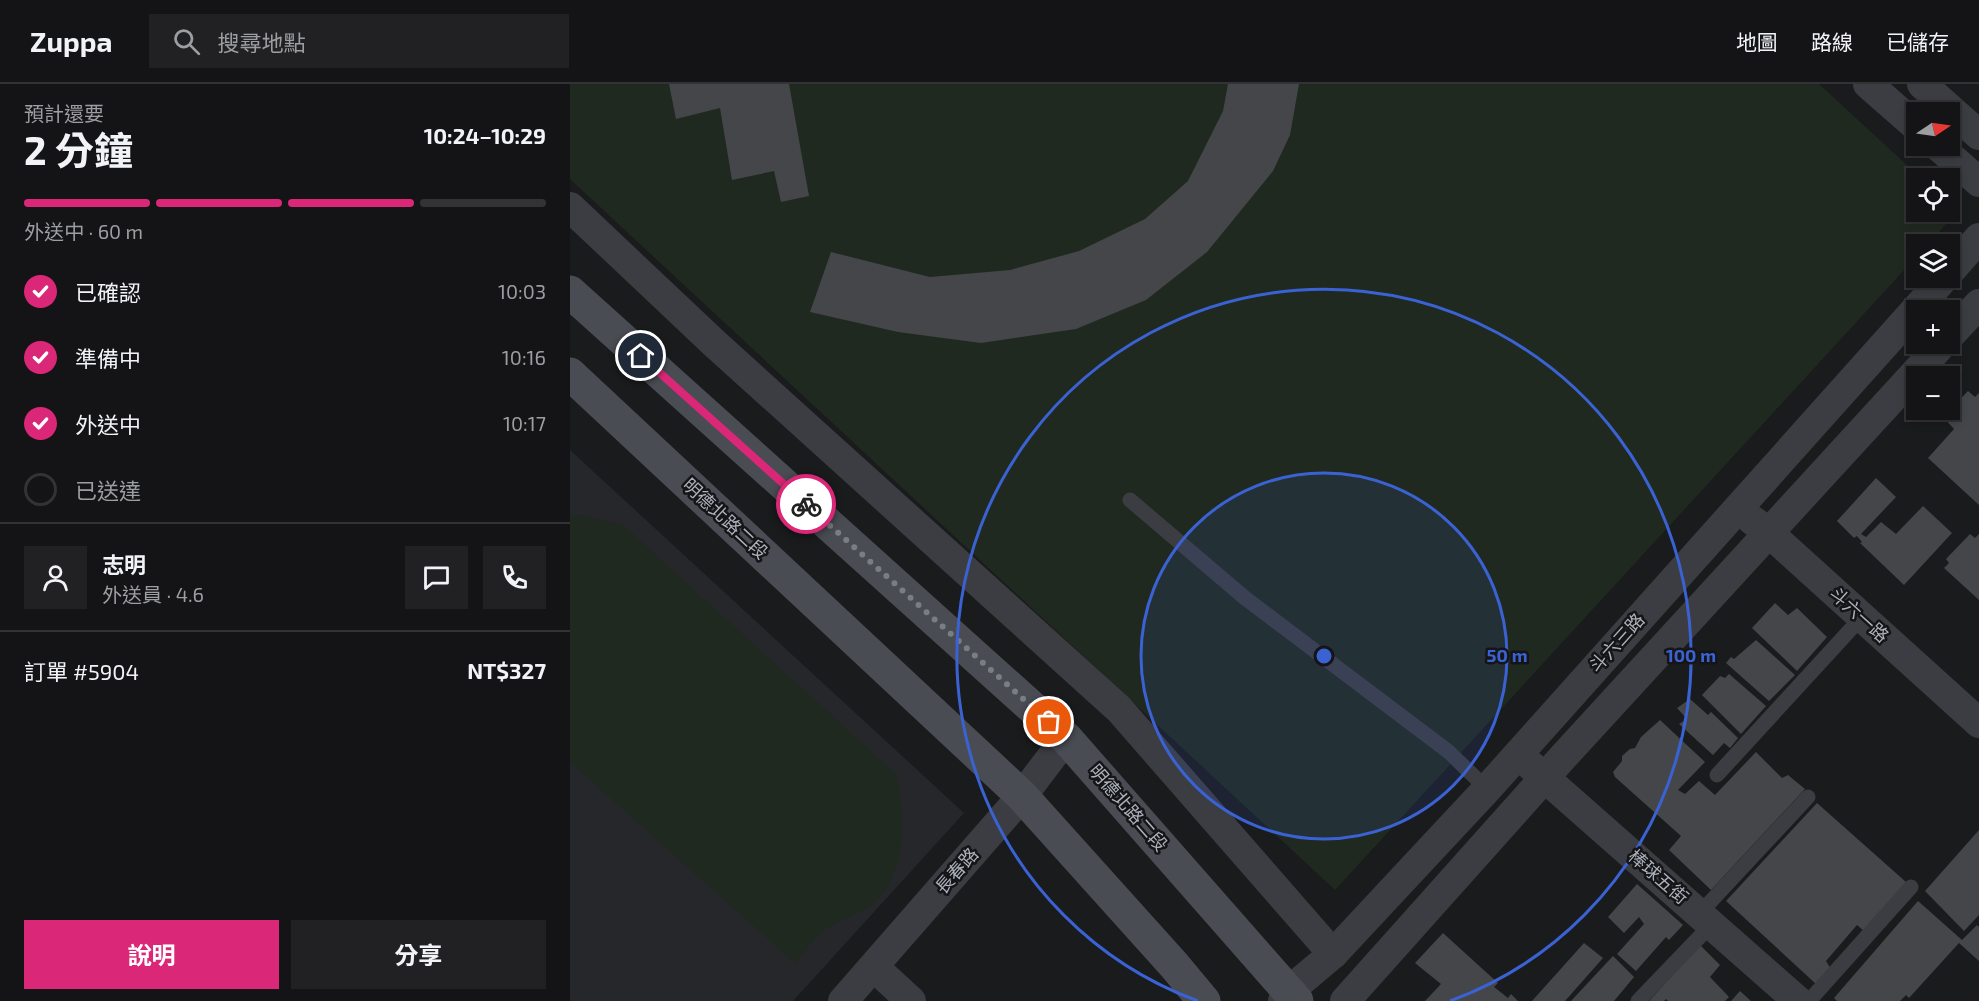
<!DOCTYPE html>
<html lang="zh-TW">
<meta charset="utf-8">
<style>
body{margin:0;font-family:"Exo 2","Noto Sans TC",sans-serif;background:#212123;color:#f1f3f6;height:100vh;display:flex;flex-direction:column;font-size:22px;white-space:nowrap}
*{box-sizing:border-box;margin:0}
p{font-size:20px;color:#9d9ea1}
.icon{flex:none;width:33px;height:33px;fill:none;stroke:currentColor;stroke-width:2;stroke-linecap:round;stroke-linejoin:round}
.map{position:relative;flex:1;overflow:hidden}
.drawer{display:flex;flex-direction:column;background:#141416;width:570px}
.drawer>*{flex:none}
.needle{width:39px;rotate:77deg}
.fabs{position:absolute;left:1336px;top:18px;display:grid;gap:12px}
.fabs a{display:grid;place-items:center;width:54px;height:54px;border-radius:0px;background:#141416;box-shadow:0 3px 9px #0003,0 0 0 2px #333335;font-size:30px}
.pin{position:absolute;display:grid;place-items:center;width:51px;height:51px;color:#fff;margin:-26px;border:3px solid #fff;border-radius:50%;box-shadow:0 2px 6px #0007}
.courier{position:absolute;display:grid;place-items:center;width:60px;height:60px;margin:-30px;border:4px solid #db2777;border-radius:50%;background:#fff;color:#222;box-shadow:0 2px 8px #0007}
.head em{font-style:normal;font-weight:700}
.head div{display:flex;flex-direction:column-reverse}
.head{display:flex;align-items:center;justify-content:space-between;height:102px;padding:0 24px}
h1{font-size:39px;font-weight:700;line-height:45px}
.bar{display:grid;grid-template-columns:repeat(4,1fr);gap:9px 6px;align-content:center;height:72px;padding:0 24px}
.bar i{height:8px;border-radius:4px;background:#333335}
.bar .active{background:#db2777}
.bar p{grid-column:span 4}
.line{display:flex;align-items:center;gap:15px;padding:0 24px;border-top:2px solid #333335}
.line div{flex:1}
.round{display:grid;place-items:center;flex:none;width:63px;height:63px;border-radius:0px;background:#212123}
ol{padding:0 24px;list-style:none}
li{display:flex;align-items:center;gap:18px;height:66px}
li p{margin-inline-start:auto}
li .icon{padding:6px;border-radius:50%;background:#db2777;color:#fff;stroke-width:4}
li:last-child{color:#9d9ea1}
li i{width:33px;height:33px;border:3px solid #333335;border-radius:50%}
.button{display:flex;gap:12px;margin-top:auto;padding:12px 24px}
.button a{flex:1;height:69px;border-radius:0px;background:#db2777;color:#fff;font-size:24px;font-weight:700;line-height:69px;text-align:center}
.button a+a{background:#212123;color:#f1f3f6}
header{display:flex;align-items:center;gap:36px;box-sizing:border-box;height:84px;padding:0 30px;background:#141416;border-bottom:2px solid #333335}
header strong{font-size:28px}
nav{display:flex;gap:33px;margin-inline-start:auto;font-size:21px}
.search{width:420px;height:54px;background:#212123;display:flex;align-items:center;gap:15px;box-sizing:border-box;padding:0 21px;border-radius:0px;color:#9d9ea1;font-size:22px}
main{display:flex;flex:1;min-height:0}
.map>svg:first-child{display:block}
</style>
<header>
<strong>Zuppa</strong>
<div class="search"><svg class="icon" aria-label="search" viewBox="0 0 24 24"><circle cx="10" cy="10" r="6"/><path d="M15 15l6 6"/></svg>搜尋地點</div>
<nav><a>地圖</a><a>路線</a><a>已儲存</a></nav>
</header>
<main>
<section class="drawer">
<div class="head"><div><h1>2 分鐘</h1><p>預計還要</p></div><em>10:24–10:29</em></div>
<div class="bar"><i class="active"></i><i class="active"></i><i class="active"></i><i></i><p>外送中 · 60 m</p></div>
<ol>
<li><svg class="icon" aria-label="check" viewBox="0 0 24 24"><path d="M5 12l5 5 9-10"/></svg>已確認<p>10:03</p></li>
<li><svg class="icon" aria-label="check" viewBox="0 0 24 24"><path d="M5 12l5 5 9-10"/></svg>準備中<p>10:16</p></li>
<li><svg class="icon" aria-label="check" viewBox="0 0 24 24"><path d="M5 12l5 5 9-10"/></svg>外送中<p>10:17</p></li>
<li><i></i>已送達</li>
</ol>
<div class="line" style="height:108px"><a class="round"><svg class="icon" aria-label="person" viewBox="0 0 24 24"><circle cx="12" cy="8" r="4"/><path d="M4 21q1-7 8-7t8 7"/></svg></a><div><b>志明</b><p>外送員 · 4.6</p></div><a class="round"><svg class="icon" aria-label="chat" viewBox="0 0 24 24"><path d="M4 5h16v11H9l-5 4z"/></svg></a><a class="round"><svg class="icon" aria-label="phone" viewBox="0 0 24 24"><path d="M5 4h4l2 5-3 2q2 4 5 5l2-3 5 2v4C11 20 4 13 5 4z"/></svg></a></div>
<div class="line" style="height:78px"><div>訂單 #5904</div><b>NT$327</b></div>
<div class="button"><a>說明</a><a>分享</a></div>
</section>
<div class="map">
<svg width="1409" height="917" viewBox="0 0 1409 917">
<rect width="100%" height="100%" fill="#1a1b1d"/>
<polygon fill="#26272a" points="0,366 394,729 223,917 0,917"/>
<g fill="#202920">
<polygon points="0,0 1249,0 1351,94 1347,94 1347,128 1380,128 1380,121 1387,128 1358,160 1347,160 1347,172 765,806 0,95"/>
<path d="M10 431 53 441 327 691C334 732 338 783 308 815 294 830 267 836 252 848 242 855 234 870 226 880L0 678V432Z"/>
</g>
<g fill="#44464a">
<polygon points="99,0 219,0 239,112 211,118 204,87 162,96 150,24 106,35"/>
<polygon points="658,0 729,0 720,51 703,87 637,168 576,216 506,245 411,259 328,248 240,228 261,168 360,193 440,186 509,167 575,135 618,97 653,27"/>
<polygon points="1398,307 1405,313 1409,309 1409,421 1358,374 1384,345 1373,333"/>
<polygon points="1306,394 1326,413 1291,450 1296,453 1311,438 1326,450 1353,422 1382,449 1334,501 1290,459 1292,458 1287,452 1284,454 1267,437"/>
<polygon points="1400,450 1405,454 1409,450 1409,516 1374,484 1379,479 1376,475"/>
<polygon points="1205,519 1218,531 1227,524 1257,553 1227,587 1182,544"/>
<polygon points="1186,556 1225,591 1199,617 1156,579 1161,573 1164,575"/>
<polygon points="1159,590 1196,622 1171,650 1132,611 1150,592 1155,594"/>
<polygon points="1120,615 1138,631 1141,628 1168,654 1160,664 1154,659 1143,671 1109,640 1117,635 1107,624"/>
<polygon points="1090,636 1135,678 1108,706 1115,710 1129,697 1145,711 1186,668 1212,694 1218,691 1235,705 1141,806 1099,766 1111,752 1045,693 1043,688 1052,677 1052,672 1060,665 1065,664 1071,653"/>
<polygon points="1247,719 1336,798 1294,847 1287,841 1256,877 1261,885 1246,900 1156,817"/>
<polygon points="1409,746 1409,831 1394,847 1355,807"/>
<polygon points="1067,800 1113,841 1099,856 1096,853 1066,887 1047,870 1074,840 1069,833 1054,849 1038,833"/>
<polygon points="1348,817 1392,856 1407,841 1409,843 1409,877 1389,859 1339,914 1336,911 1330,917 1267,917 1264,914"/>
<polygon points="873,849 928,899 924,903 938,914 941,910 948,917 855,917 871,900 845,879"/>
<polygon points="1014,859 1033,874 995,917 962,917"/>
<polygon points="1130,861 1150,881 1140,893 1159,913 1155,917 1098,917 1096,915 1094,917 1079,917"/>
<polygon points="1043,872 1064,893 1044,917 1001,917"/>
<polygon points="1170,907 1181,917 1161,917"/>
</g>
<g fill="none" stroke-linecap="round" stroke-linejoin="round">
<g stroke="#3b3d42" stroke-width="15">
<polyline points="560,416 675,514 879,668 917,705"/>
<polyline points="1147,691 1292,533"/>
<polyline points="1129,830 1238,713"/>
<polyline points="1068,917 1141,841"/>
<polyline points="1239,917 1341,803"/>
</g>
<g stroke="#3b3d42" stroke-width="30">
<polyline points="1298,0 1347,43"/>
<polyline points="1352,0 1409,51"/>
<polyline points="1368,62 1409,98"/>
<polyline points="0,123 144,259 549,625 763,870"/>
<polyline points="1380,187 1409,154"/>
<polyline points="1380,251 1409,220"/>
<polyline points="1182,436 1198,448 1409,639"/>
<polyline points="959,680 1228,917"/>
<polyline points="304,883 341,917"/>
<polyline points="273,917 452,712 496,654"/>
<polyline points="713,917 719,907 763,870 917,705 1374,194"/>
<polyline points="775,917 993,673 1372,260"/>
</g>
<g stroke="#494c53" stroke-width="33">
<polyline points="0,208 496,654 727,917"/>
<polyline points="0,290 452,712 604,881 634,917"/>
</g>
</g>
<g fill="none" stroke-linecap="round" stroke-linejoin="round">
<polyline stroke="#797e85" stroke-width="6" stroke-dasharray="0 10.8" points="236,420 479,638"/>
<polyline stroke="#db2777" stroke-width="8" points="71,272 236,420"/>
</g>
<circle cx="754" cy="572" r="183" fill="#3a62d3" fill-opacity=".12"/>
<g fill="none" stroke="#3a62d3" stroke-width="3">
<circle cx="754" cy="572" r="183"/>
<path d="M628 917A367 367 0 1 1 880 917"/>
</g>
<g text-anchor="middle" stroke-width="5" stroke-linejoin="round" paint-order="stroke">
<g font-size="18" fill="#acb3bd" stroke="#151518">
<text transform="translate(155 435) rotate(43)" y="6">明德北路二段</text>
<text transform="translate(1289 531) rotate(42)" y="6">斗六一路</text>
<text transform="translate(1047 559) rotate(-48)" y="6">斗六三路</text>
<text transform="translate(558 724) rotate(49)" y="6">明德北路二段</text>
<text transform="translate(387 787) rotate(-49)" y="6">長春路</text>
<text transform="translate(1088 793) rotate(41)" y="6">棒球五街</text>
</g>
</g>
<circle cx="754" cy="572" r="9" fill="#3a62d3" stroke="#151518" stroke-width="3"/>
<g font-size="18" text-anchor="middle" font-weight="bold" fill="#3a62d3" stroke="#151518" stroke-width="5" stroke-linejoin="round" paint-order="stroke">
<text x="937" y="578">50 m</text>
<text x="1121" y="578">100 m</text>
</g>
</svg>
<div class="fabs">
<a><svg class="needle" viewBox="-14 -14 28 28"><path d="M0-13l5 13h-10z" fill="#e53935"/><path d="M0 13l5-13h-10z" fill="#9d9ea1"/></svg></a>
<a><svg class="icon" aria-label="locate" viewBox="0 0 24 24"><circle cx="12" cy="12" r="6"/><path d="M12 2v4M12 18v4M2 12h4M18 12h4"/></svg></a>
<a><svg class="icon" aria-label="layers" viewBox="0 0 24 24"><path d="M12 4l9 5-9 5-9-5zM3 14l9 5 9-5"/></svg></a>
<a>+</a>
<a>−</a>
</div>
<div class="pin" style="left:479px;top:638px;background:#ea580c"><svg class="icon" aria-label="bag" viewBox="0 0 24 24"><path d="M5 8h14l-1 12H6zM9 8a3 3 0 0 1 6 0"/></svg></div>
<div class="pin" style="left:71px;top:272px;background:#1f2937"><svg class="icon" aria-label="home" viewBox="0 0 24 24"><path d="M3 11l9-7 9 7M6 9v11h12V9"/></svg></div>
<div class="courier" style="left:236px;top:420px"><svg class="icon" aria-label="bike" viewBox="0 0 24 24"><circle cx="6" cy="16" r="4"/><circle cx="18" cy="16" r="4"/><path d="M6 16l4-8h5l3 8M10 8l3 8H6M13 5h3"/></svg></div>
</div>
</main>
